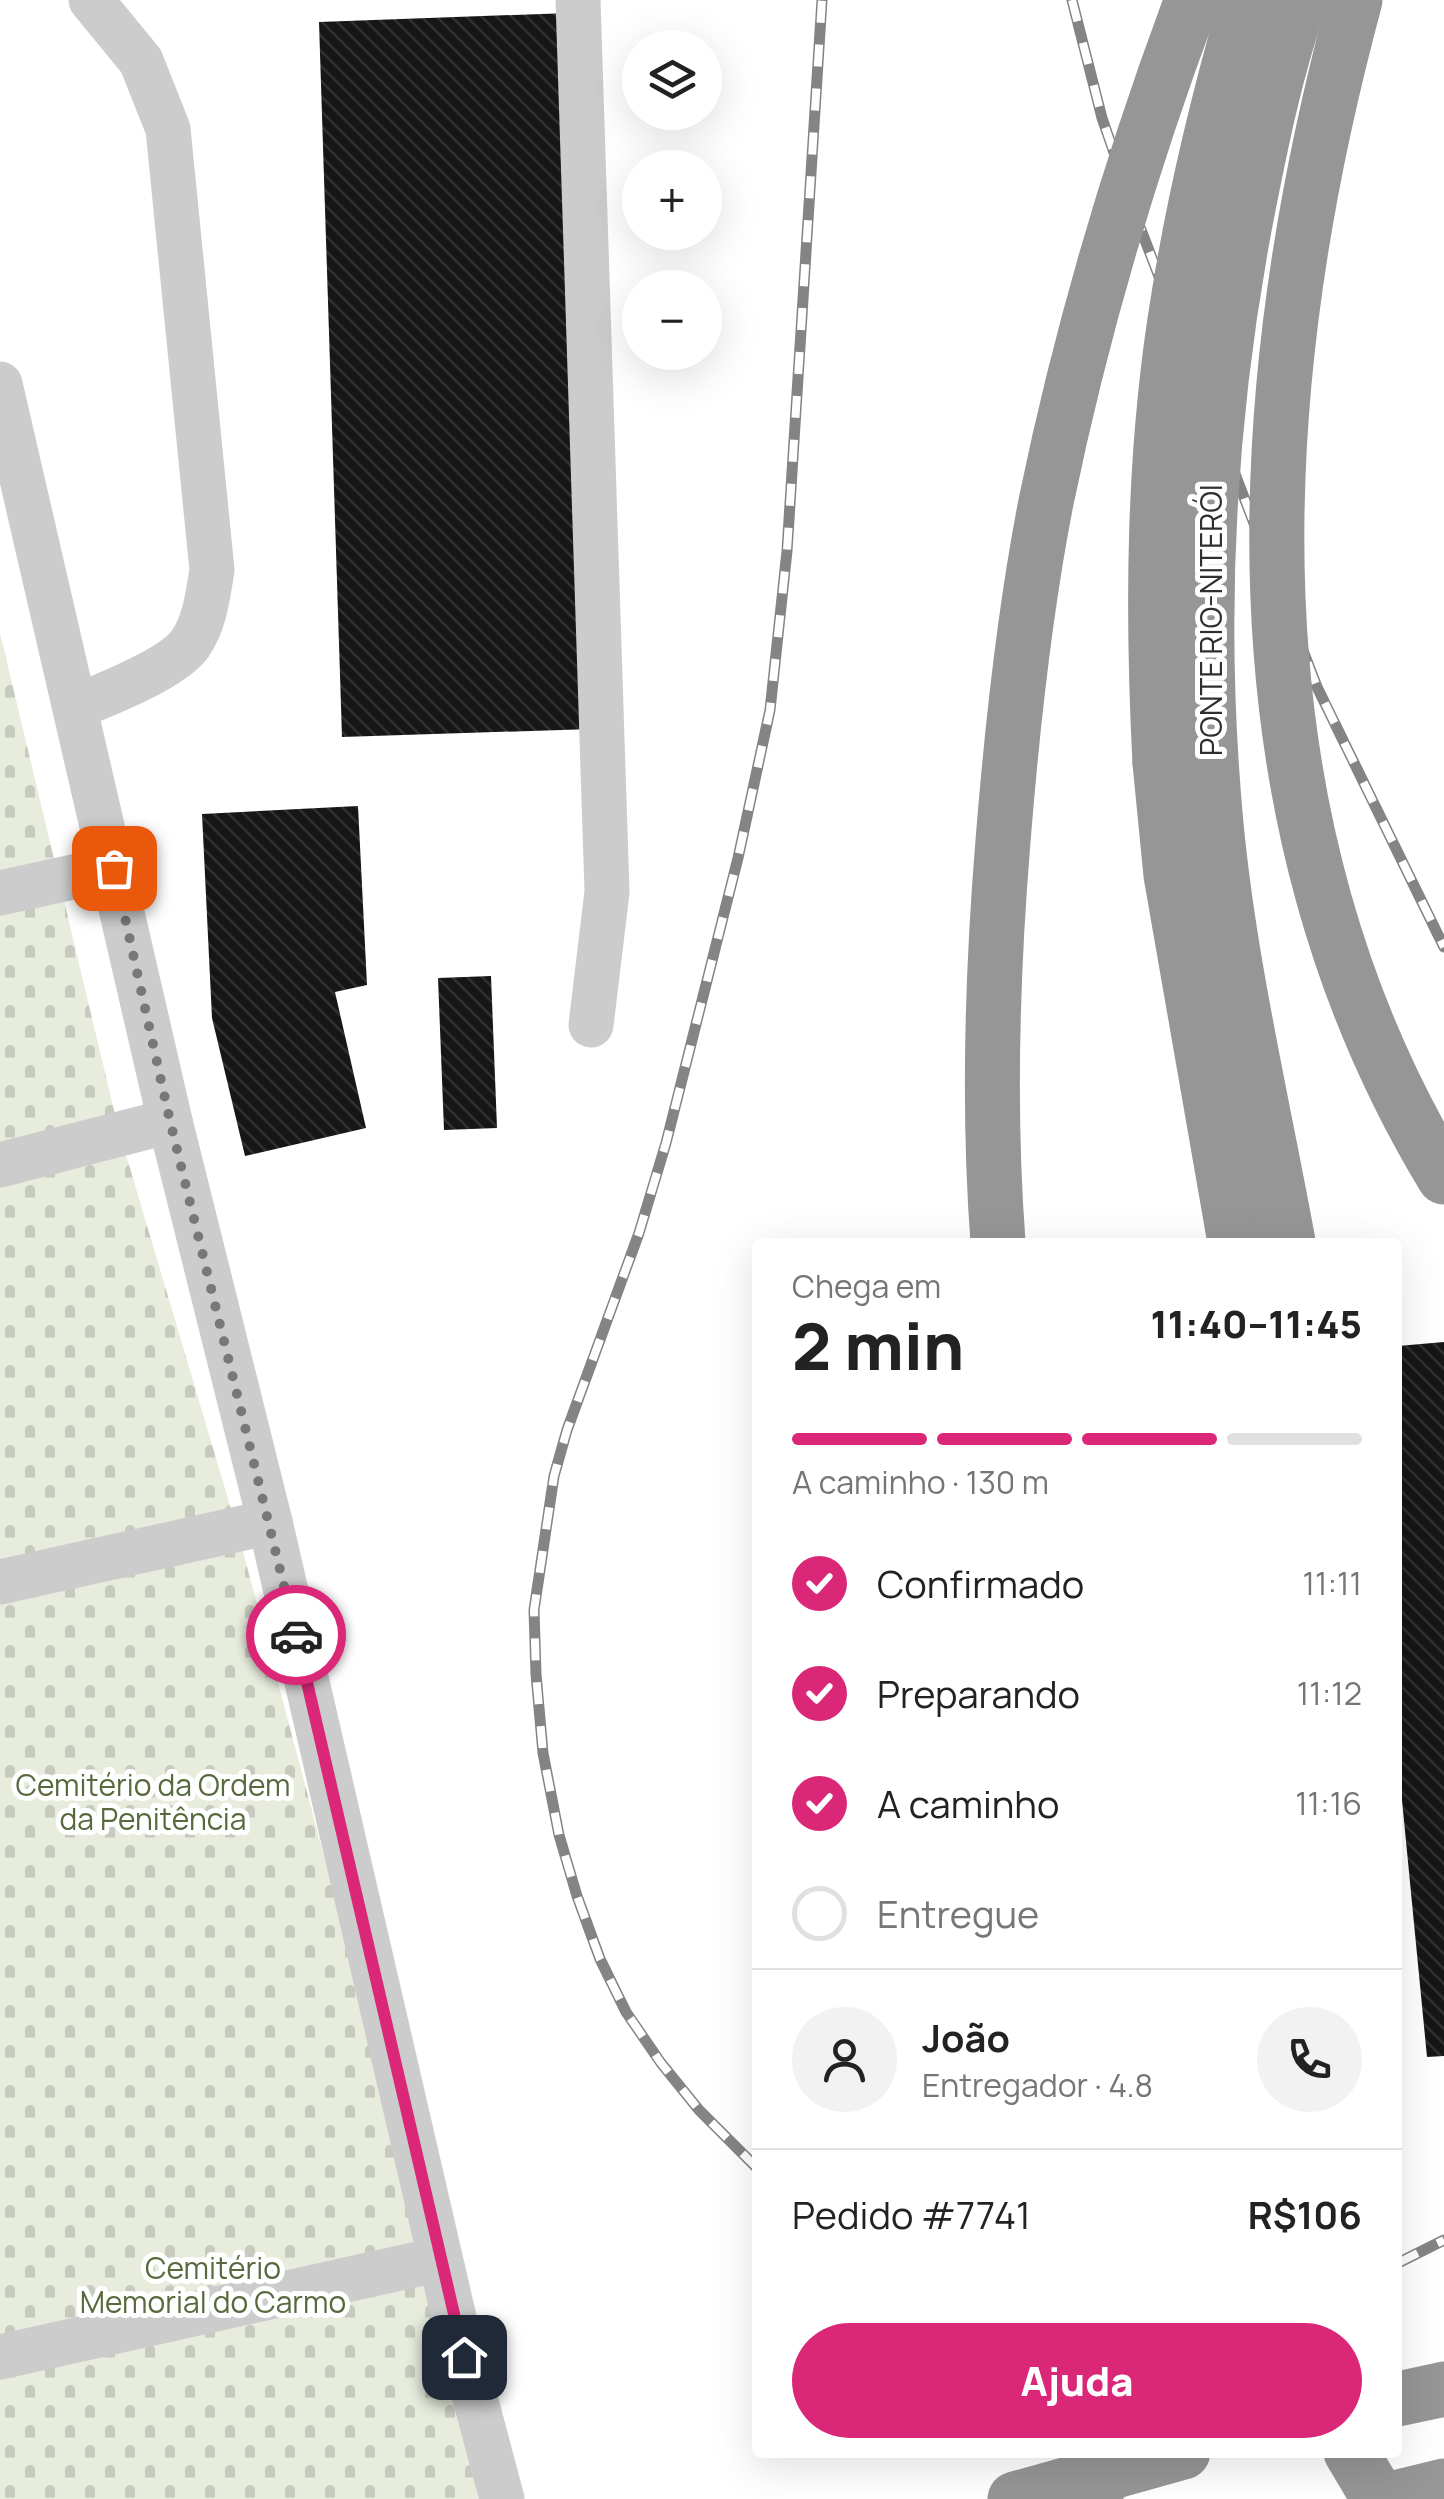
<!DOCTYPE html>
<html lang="pt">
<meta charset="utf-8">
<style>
body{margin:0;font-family:Manrope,sans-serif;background:#f2f2f2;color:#222;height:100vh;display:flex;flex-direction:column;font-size:38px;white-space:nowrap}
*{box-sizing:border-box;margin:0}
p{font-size:32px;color:#767676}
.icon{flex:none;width:55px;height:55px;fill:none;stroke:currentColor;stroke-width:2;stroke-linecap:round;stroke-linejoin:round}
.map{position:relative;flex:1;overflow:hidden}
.details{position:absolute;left:752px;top:1238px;width:650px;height:1220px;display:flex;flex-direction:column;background:#fff;border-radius:10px;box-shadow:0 10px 40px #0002}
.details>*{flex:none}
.buttons{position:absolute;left:622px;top:30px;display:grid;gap:20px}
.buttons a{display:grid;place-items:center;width:100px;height:100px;border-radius:50%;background:#fff;box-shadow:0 10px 40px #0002;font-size:50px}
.pin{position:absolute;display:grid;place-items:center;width:85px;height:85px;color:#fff;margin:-42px;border-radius:20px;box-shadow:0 5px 15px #0006}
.courier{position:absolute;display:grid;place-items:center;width:100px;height:100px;margin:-50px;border:8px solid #db2777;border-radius:50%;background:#fff;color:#222;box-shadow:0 2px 12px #0007}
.overview em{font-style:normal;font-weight:800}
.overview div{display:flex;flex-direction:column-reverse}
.overview{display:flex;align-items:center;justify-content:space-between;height:170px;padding:0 40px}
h1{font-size:65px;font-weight:800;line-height:75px}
.bar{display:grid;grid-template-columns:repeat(4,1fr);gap:15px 10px;align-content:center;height:120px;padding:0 40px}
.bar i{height:12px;border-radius:8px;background:#e0e0e0}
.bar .on{background:#db2777}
.bar p{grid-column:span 4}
.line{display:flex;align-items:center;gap:25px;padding:0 40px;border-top:2px solid #e0e0e0}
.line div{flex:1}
.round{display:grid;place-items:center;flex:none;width:105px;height:105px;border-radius:52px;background:#f2f2f2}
ol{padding:0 40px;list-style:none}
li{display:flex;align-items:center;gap:30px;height:110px}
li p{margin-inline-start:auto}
li .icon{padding:10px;border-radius:50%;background:#db2777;color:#fff;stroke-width:4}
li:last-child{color:#767676}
li i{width:55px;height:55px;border:5px solid #e0e0e0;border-radius:50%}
.button{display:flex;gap:20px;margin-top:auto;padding:20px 40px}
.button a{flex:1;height:115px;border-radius:60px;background:#db2777;color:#fff;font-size:40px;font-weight:800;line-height:115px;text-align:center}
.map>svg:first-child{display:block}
</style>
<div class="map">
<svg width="1444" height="2499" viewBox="0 0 1444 2499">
<defs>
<pattern id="cemetery-stones" width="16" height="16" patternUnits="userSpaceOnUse" patternTransform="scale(2.5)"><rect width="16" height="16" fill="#e7ecdd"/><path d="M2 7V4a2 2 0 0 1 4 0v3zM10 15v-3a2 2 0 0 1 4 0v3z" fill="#c6cbbe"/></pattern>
<pattern id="building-back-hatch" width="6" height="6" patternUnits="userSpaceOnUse" patternTransform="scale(2.5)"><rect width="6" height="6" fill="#161616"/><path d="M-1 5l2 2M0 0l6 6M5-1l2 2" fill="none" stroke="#303030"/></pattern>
</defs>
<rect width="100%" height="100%" fill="#fff"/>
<polygon fill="url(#cemetery-stones)" points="0,633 119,1131 237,1529 340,1916 419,2234 478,2499 0,2499"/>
<g fill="url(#building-back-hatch)">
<polygon points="569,13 592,729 342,737 319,22"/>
<polygon points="358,806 367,985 335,992 366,1128 245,1156 212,1018 202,814"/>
<polygon points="491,976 497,1128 444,1130 438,978"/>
<polygon points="1444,1342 1444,2056 1427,2057 1398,1759 1398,1346"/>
</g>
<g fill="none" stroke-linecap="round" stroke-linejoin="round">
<g stroke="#ccc" stroke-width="45">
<polyline points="578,0 607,892 591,1025"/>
<polyline points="0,384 170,1121 270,1522 455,2322 502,2499"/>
<path d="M75 707C105 695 172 669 190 644 205 623 208 594 212 570L168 129 141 61 91 0"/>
<polyline points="0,893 114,868"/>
<polyline points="0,1165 170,1121"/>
<polyline points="0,1582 270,1522"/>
<polyline points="0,2357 440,2259"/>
</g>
<g stroke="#969696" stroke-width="55">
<polyline points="1160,763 1171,875 1235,1242"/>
<polyline points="1398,2399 1444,2389"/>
<polyline points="1351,2452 1379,2499"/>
<polyline points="1015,2499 1183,2452"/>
<polyline points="1391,2499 1444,2486"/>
</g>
<g stroke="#848484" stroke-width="11">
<g id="rail">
<polyline points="1072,0 1102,118 1138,222 1317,687 1444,947"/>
<polyline points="758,2169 699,2110 661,2063 626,2012 600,1959 577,1896 559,1835 543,1753 536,1674 534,1610 554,1476 567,1430 639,1233 666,1143 738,858 770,710 787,551 822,0"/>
<polyline points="1398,2263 1444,2240"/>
</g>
</g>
<use href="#rail" stroke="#fff" stroke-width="8" stroke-dasharray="22" stroke-linecap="butt"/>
<g stroke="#969696" stroke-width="55">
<path d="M1355 0C1249 392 1226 817 1444 1177"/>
<path d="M1160 763C1152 608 1153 449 1179 295 1195 195 1219 97 1247 0"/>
<path d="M998 1242C988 1109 992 975 1003 841 1012 728 1024 614 1046 502 1081 332 1131 163 1192 0"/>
<path d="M1288 1242C1263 1105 1229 963 1216 824 1197 620 1208 414 1247 213 1261 142 1276 68 1300 0"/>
<polyline points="1088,2499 1125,2452"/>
</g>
</g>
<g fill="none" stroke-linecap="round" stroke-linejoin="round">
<polyline stroke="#787878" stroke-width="10" stroke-dasharray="0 18" points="114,868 170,1121 296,1635"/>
<polyline stroke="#db2777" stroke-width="12" points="296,1635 464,2357"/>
</g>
<g text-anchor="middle" stroke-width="10" stroke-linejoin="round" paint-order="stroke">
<g font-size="30" fill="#2f2f2f" stroke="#fff">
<text transform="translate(1212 620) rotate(-90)" y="10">PONTE RIO-NITERÓI</text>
</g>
<g font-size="30" fill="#58693d" stroke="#fff">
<text x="153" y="1796">Cemitério da Ordem<tspan x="153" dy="34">da Penitência</tspan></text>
<text x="213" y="2279">Cemitério<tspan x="213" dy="34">Memorial do Carmo</tspan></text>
</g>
</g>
</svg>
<div class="buttons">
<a><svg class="icon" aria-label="layers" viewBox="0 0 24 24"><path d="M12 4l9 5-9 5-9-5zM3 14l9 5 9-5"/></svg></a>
<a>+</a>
<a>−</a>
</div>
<div class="pin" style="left:114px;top:868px;background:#ea580c"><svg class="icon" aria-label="bag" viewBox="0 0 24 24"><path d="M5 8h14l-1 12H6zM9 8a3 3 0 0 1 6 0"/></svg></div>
<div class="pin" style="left:464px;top:2357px;background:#1f2937"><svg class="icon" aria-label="home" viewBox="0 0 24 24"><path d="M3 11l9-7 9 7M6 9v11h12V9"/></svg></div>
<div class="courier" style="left:296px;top:1635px"><svg class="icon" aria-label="car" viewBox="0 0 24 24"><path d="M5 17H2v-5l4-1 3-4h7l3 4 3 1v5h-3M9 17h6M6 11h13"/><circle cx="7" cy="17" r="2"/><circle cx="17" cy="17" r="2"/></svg></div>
<section class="details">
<div class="overview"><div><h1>2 min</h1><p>Chega em</p></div><em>11:40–11:45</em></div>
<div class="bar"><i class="on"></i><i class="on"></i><i class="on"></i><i></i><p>A caminho · 130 m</p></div>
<ol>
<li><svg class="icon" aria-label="check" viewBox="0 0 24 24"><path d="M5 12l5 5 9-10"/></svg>Confirmado<p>11:11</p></li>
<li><svg class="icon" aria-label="check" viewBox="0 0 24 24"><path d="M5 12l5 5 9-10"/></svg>Preparando<p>11:12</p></li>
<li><svg class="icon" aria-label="check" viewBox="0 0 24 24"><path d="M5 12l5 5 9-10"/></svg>A caminho<p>11:16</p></li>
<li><i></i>Entregue</li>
</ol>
<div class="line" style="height:180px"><a class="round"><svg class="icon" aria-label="person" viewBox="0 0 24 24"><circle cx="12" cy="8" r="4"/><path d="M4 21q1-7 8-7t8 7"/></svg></a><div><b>João</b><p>Entregador · 4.8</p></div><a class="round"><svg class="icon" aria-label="phone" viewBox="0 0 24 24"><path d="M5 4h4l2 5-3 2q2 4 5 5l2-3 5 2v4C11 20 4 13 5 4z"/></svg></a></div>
<div class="line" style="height:130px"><div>Pedido #7741</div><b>R$106</b></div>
<div class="button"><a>Ajuda</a></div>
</section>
</div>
